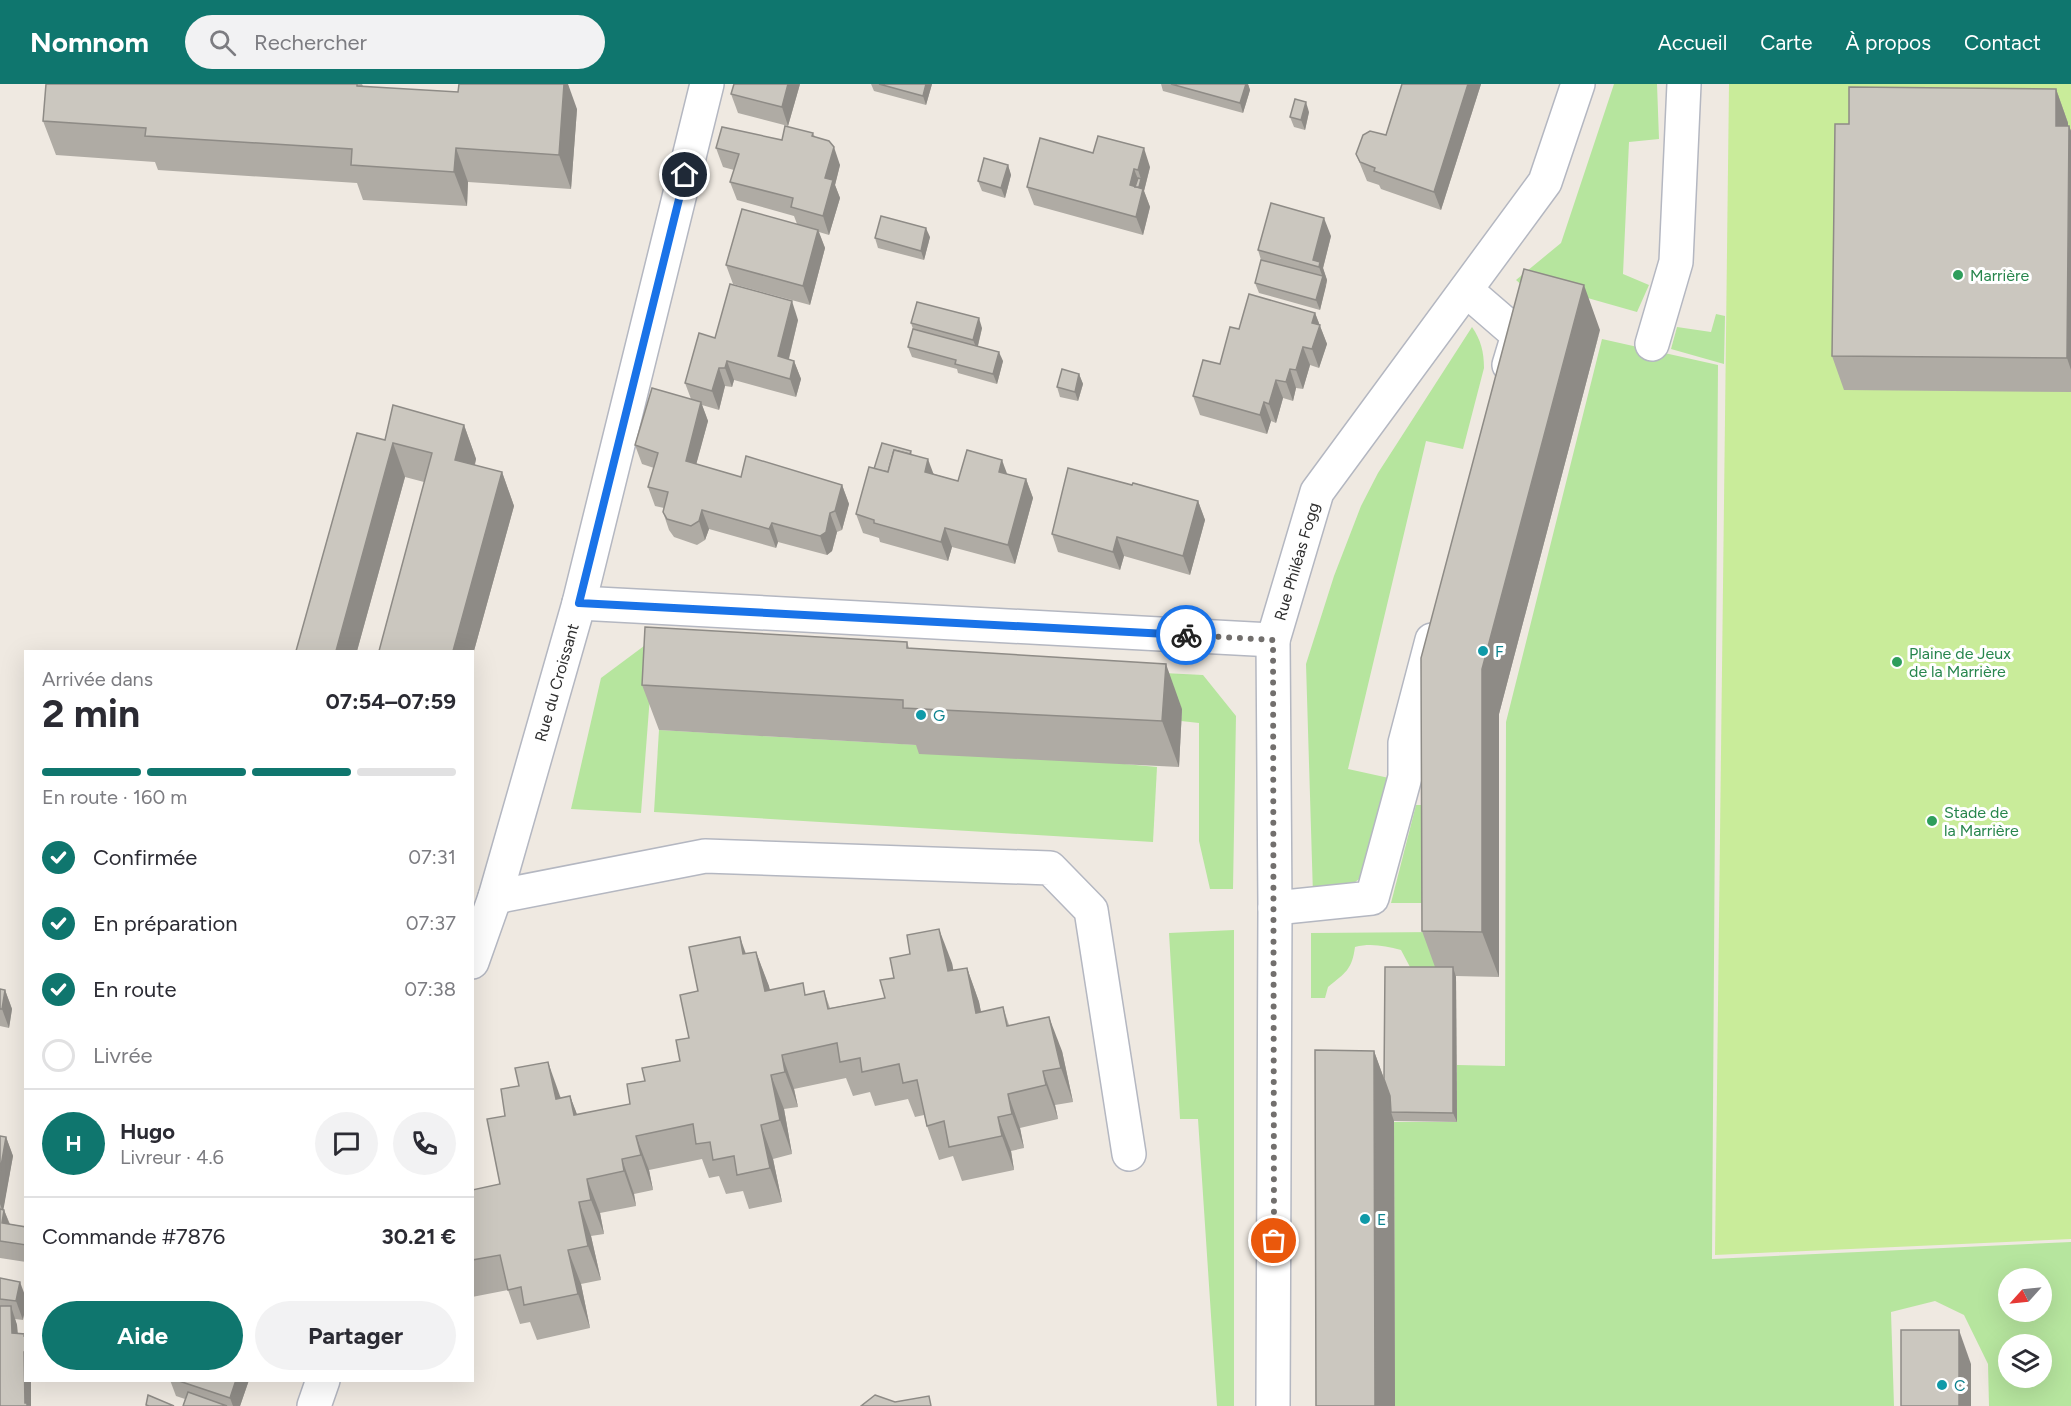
<!DOCTYPE html>
<html lang="fr">
<meta charset="utf-8">
<style>
body{margin:0;font-family:Figtree,sans-serif;background:#f2f2f3;color:#2b2b33;height:100vh;display:flex;flex-direction:column;font-size:22px;white-space:nowrap}
*{box-sizing:border-box;margin:0}
p{font-size:20px;color:#7c7c81}
.icon{flex:none;width:33px;height:33px;fill:none;stroke:currentColor;stroke-width:2;stroke-linecap:round;stroke-linejoin:round}
.map{position:relative;flex:1;overflow:hidden}
.sheet{position:absolute;left:24px;top:566px;width:450px;height:732px;display:flex;flex-direction:column;background:#fff;border-radius:0px;box-shadow:0 6px 24px #0002}
.sheet>*{flex:none}
.needle{width:39px;rotate:243deg}
.controls{position:absolute;left:1998px;top:1184px;display:grid;gap:12px}
.controls a{display:grid;place-items:center;width:54px;height:54px;border-radius:50%;background:#fff;box-shadow:0 6px 24px #0002;font-size:30px}
.pin{position:absolute;display:grid;place-items:center;width:51px;height:51px;color:#fff;margin:-26px;border:3px solid #fff;border-radius:50%;box-shadow:0 2px 6px #0007}
.courier{position:absolute;display:grid;place-items:center;width:60px;height:60px;margin:-30px;border:4px solid #1a73e8;border-radius:50%;background:#fff;color:#222;box-shadow:0 2px 8px #0007}
.summary em{font-style:normal;font-weight:700}
.summary div{display:flex;flex-direction:column-reverse}
.summary{display:flex;align-items:center;justify-content:space-between;height:102px;padding:0 18px}
h1{font-size:39px;font-weight:700;line-height:45px}
.bar{display:grid;grid-template-columns:repeat(4,1fr);gap:9px 6px;align-content:center;height:72px;padding:0 18px}
.bar i{height:8px;border-radius:4px;background:#e1e1e2}
.bar .on{background:#0f766e}
.bar p{grid-column:span 4}
.line{display:flex;align-items:center;gap:15px;padding:0 18px;border-top:2px solid #e1e1e2}
.line div{flex:1}
.round{display:grid;place-items:center;flex:none;width:63px;height:63px;border-radius:32px;background:#f2f2f3}
ol{padding:0 18px;list-style:none}
li{display:flex;align-items:center;gap:18px;height:66px}
li p{margin-inline-start:auto}
li .icon{padding:6px;border-radius:50%;background:#0f766e;color:#fff;stroke-width:4}
li:last-child{color:#7c7c81}
li i{width:33px;height:33px;border:3px solid #e1e1e2;border-radius:50%}
.cta{display:flex;gap:12px;margin-top:auto;padding:12px 18px}
.cta a{flex:1;height:69px;border-radius:36px;background:#0f766e;color:#fff;font-size:24px;font-weight:700;line-height:69px;text-align:center}
.cta a+a{background:#f2f2f3;color:#2b2b33}
header{display:flex;align-items:center;gap:36px;box-sizing:border-box;height:84px;padding:0 30px;background:#0f766e;color:#fff}
header strong{font-size:28px}
nav{display:flex;gap:33px;margin-inline-start:auto;font-size:21px}
.search{width:420px;height:54px;background:#f2f2f3;display:flex;align-items:center;gap:15px;box-sizing:border-box;padding:0 21px;border-radius:33px;color:#7c7c81;font-size:22px}
.map>svg:first-child{display:block}
</style>
<header>
<strong>Nomnom</strong>
<div class="search"><svg class="icon" aria-label="search" viewBox="0 0 24 24"><circle cx="10" cy="10" r="6"/><path d="M15 15l6 6"/></svg>Rechercher</div>
<nav><a>Accueil</a><a>Carte</a><a>À propos</a><a>Contact</a></nav>
</header>
<div class="map">
<svg width="2071" height="1322" viewBox="0 0 2071 1322">
<rect width="100%" height="100%" fill="#efe9e1"/>
<g fill="#b6e59e" fill-rule="evenodd">
<polygon points="1614,0 1657,0 1659,55 1629,58 1623,190 1649,201 1637,228 1570,209 1539,216 1516,196 1561,159"/>
<polygon points="1716,230 1725,232 1724,280 1671,265 1677,243 1711,248"/>
<path d="M1472 243C1481 256 1484 268 1484 284L1463 365 1426 357 1348 685 1389 694 1362 793 1340 809 1313 811 1306 580 1334 492 1361 422 1378 389Z"/>
<path d="M1602 255 1718 281 1712 1175 2071 1158V1322H1989L1988 1280 1964 1231 1935 1217 1891 1228 1894 1322H1395L1394 1038H1456L1457 981 1505 982 1506 638ZM2008 1194H2042V1227H2008ZM2008 1260H2042V1293H2008Z"/>
<polygon points="644,562 731,566 650,612 641,729 571,725 601,594"/>
<polygon points="1124,587 1203,591 1236,632 1233,805 1210,805 1199,757 1199,639 1181,637 1182,625"/>
<polygon points="659,646 919,661 1157,683 1153,758 654,728"/>
<polygon points="1416,721 1438,721 1438,819 1391,819"/>
<polygon points="1234,846 1234,1322 1217,1322 1198,1035 1180,1035 1169,849"/>
<path d="M1438 848V892L1412 893 1410 883 1401 866C1385 862 1371 859 1355 863 1352 886 1345 889 1328 903L1325 914H1311V849Z"/>
</g>
<polygon fill="#c9ec9a" points="1729,0 2071,0 2071,1155 1715,1171"/>
<g fill="none" stroke-linecap="round" stroke-linejoin="round">
<g stroke="#b4b7c1" stroke-width="36">
<g id="minor">
<polyline points="1466,206 1518,251 1509,281"/>
<polyline points="1652,260 1676,178 1684,0"/>
<path id="s1" d="M579 519 1273 556 1317 408 1545 98 1578 0"/>
<polyline points="1273,556 1275,824 1273,1322"/>
<polyline points="495,813 705,772 1050,784 1091,826 1129,1070"/>
<polyline points="1275,824 1372,814 1405,693 1405,659 1432,556"/>
<path id="s2" d="M472 878 495 813 579 519 707 0"/>
<polyline points="314,1322 323,1296"/>
</g>
</g>
<use href="#minor" stroke="#fff" stroke-width="33"/>
</g>
<g fill="#afaba4">
<polygon points="46,0 362,0 363,2 577,25 571,105 468,98 467,122 363,116 357,99 158,86 155,78 56,71 43,37"/>
<polygon points="734,0 800,0 788,42 738,29 731,10"/>
<polygon points="871,0 932,0 926,21 874,7"/>
<polygon points="1161,0 1248,0 1250,6 1243,29 1163,7"/>
<polygon points="1402,0 1481,0 1441,126 1381,105 1379,101 1367,97 1356,70 1386,51"/>
<polygon points="2056,5 2068,39 2068,42 2069,42 2071,47 2071,308 1844,306 1832,272 1849,40"/>
<polygon points="1309,28 1305,46 1294,43 1290,33"/>
<polygon points="813,49 815,53 840,81 835,101 840,114 829,151 819,148 825,164 810,221 733,200 726,181 797,140 794,132 737,116 730,98 734,86 723,83 716,64 782,56"/>
<polygon points="1093,69 1150,83 1144,107 1150,123 1143,151 1034,121 1027,103"/>
<polygon points="1008,81 1011,91 1005,114 982,107 978,97"/>
<polygon points="1331,152 1323,184 1327,196 1320,226 1259,209 1255,199 1261,176 1258,166"/>
<polygon points="930,153 924,176 878,164 875,154"/>
<polygon points="1315,229 1327,260 1319,284 1310,281 1303,305 1296,304 1293,317 1283,314 1276,339 1271,337 1267,350 1200,331 1193,312 1220,280 1239,245"/>
<polygon points="798,236 789,275 794,277 801,295 796,313 734,296 732,303 725,302 719,326 702,321 708,337 696,380 741,393 842,401 849,420 842,446 837,448 832,467 827,471 778,458 776,464 709,445 705,456 697,461 674,453 669,446 663,428 664,424 655,422 648,403 654,384 642,380 635,361 691,315 685,299 715,254"/>
<polygon points="911,239 982,244 978,262 1003,277 997,300 958,289 957,285 912,273 908,263 913,245"/>
<polygon points="1600,246 1499,630 1499,893 1456,892 1457,1038 1394,1037 1395,1322 1316,1322 1374,967 1384,995 1435,883 1422,847"/>
<polygon points="1079,290 1083,300 1078,317 1060,313 1057,303"/>
<polygon points="464,341 476,375 475,381 502,388 514,422 472,574 472,567 424,398 405,393 357,567 296,567 385,356"/>
<polygon points="911,367 912,371 934,390 958,397 1007,391 1026,395 1033,414 1015,480 952,463 948,477 880,458 879,454 863,449 856,430 874,385"/>
<polygon points="1132,401 1198,417 1205,436 1190,491 1124,472 1120,486 1058,468 1052,450"/>
<polygon points="907,558 909,564 1182,625 1179,683 919,670 916,661 659,646 642,601"/>
<polygon points="756,868 770,906 807,911 824,907 830,924 885,914 894,894 952,879 953,886 967,884 979,918 981,928 1003,923 1009,941 1062,967 1073,1018 1055,1021 1058,1035 1020,1044 1024,1064 1011,1067 1014,1086 962,1097 953,1072 939,1076 927,1042 924,1031 915,1033 908,1015 875,1022 870,1008 853,1012 846,994 794,1005 798,1023 784,1025 792,1070 773,1075 782,1118 749,1125 743,1107 726,1110 719,1092 709,1094 702,1075 649,1086 653,1106 634,1110 636,1122 600,1129 604,1150 591,1152 601,1196 581,1200 590,1244 537,1256 530,1238 520,1240 508,1206 472,1213 472,1106 500,1100 505,1032 519,1002 560,1012 561,1014 570,1012 577,1031 630,1020 645,997 680,977 689,954 698,907 746,870"/>
<polygon points="0,905 5,906 12,925 9,944 0,942"/>
<polygon points="0,1052 6,1053 13,1072 3,1125 4,1126 10,1140 26,1143 26,1178 0,1174"/>
<polygon points="0,1194 20,1198 23,1236 15,1235 17,1241 18,1249 26,1252 26,1296 31,1296 31,1322 0,1322"/>
<polygon points="170,1296 249,1296 240,1322 183,1322 185,1315 176,1312"/>
</g>
<g fill="#8e8b86">
<polygon points="564,0 568,0 577,25 571,105 559,71"/>
<polygon points="788,0 800,0 788,42 782,23"/>
<polygon points="926,0 932,0 926,21 923,12"/>
<polygon points="1246,0 1248,0 1250,6 1243,29 1240,19"/>
<polygon points="1468,0 1481,0 1441,126 1434,108"/>
<polygon points="2056,5 2068,39 2068,76 2056,42"/>
<polygon points="1306,18 1309,28 1305,46 1301,36"/>
<polygon points="2069,42 2071,47 2071,286 2067,274"/>
<polygon points="834,63 840,81 835,101 840,114 829,151 823,132 825,94"/>
<polygon points="456,64 468,98 467,122 454,88"/>
<polygon points="1144,64 1150,83 1144,107 1150,123 1143,151 1136,133 1130,101 1134,85 1140,100 1141,95 1138,86"/>
<polygon points="1008,81 1011,91 1005,114 1001,104"/>
<polygon points="1324,134 1331,152 1323,184 1327,196 1326,202 1319,183 1313,176"/>
<polygon points="926,144 930,153 924,176 921,167"/>
<polygon points="818,146 825,164 810,221 803,202"/>
<polygon points="1323,192 1326,202 1320,226 1316,216"/>
<polygon points="1584,201 1600,246 1499,630 1499,893 1482,848 1482,585"/>
<polygon points="792,217 798,236 785,290 778,272"/>
<polygon points="1315,229 1327,260 1319,284 1312,265 1312,239"/>
<polygon points="979,234 982,244 977,265 973,256"/>
<polygon points="1303,263 1310,281 1303,305 1296,286"/>
<polygon points="999,268 1003,277 997,300 993,290"/>
<polygon points="727,277 734,296 732,303 725,284"/>
<polygon points="794,277 801,295 796,313 790,295"/>
<polygon points="719,284 725,302 719,326 712,307"/>
<polygon points="1290,285 1296,304 1293,317 1286,298"/>
<polygon points="1079,290 1083,300 1078,317 1075,308"/>
<polygon points="1276,296 1283,314 1276,339 1269,320"/>
<polygon points="701,318 708,337 692,396 686,377"/>
<polygon points="1264,318 1271,337 1267,350 1260,331"/>
<polygon points="464,341 476,375 467,410 455,376"/>
<polygon points="393,359 405,393 357,567 336,567"/>
<polygon points="928,375 935,394 925,388"/>
<polygon points="1002,376 1009,395 999,388"/>
<polygon points="502,388 514,422 472,574 472,567 453,567"/>
<polygon points="1026,395 1033,414 1015,480 1008,461"/>
<polygon points="842,401 849,420 842,446 835,427"/>
<polygon points="1198,417 1205,436 1190,491 1183,472"/>
<polygon points="702,426 709,445 705,456 699,437"/>
<polygon points="830,429 837,448 832,467 827,471 820,452"/>
<polygon points="772,439 778,458 776,464 769,445"/>
<polygon points="945,444 952,463 948,477 941,458"/>
<polygon points="1117,453 1124,472 1120,486 1113,468"/>
<polygon points="1166,580 1182,625 1179,683 1162,637"/>
<polygon points="939,845 952,879 960,921 948,887"/>
<polygon points="740,853 752,887 743,870"/>
<polygon points="756,868 769,902 777,941 765,907"/>
<polygon points="1453,883 1456,893 1457,1038 1453,1029"/>
<polygon points="967,884 979,918 988,963 976,929"/>
<polygon points="5,906 12,925 9,944 2,925"/>
<polygon points="1049,933 1062,967 1073,1018 1061,984"/>
<polygon points="1374,967 1394,1022 1391,1028 1394,1037 1395,1322 1375,1322"/>
<polygon points="782,971 794,1005 798,1023 785,988"/>
<polygon points="548,978 560,1012 569,1050 556,1015"/>
<polygon points="1043,987 1055,1021 1058,1035 1046,1001"/>
<polygon points="771,991 784,1025 792,1070 780,1036"/>
<polygon points="1008,1010 1020,1044 1024,1064 1012,1030"/>
<polygon points="570,1012 583,1046 574,1031"/>
<polygon points="998,1033 1011,1067 1014,1086 1002,1052"/>
<polygon points="761,1041 773,1075 782,1118 770,1084"/>
<polygon points="636,1052 649,1086 653,1106 641,1071"/>
<polygon points="6,1053 13,1072 3,1128 0,1120 0,1088"/>
<polygon points="622,1075 634,1110 636,1122 624,1087"/>
<polygon points="587,1095 600,1129 604,1150 591,1116"/>
<polygon points="579,1118 591,1152 601,1196 588,1162"/>
<polygon points="4,1126 11,1144 2,1139"/>
<polygon points="568,1166 581,1200 590,1244 578,1210"/>
<polygon points="20,1198 26,1214 26,1221 23,1236 16,1217"/>
<polygon points="11,1222 17,1241 18,1268 12,1249"/>
<polygon points="1959,1246 1971,1280 1971,1322 1959,1322"/>
<polygon points="24,1268 26,1271 26,1296 31,1296 31,1322 26,1322 25,1319"/>
<polygon points="236,1296 249,1296 240,1322 233,1322 230,1314"/>
</g>
<g fill="#cbc7bf" stroke="#8e8b86" stroke-width="1.5">
<polygon points="46,0 357,0 357,2 458,8 459,0 564,0 559,71 456,64 454,88 351,81 352,65 145,52 146,44 43,37"/>
<polygon points="734,0 788,0 782,23 731,10"/>
<polygon points="879,0 926,0 923,12"/>
<polygon points="1171,0 1246,0 1240,19"/>
<polygon points="1402,0 1468,0 1434,108 1374,87 1375,84 1360,78 1356,70 1363,51 1370,47 1386,51"/>
<polygon points="1849,3 2056,5 2056,42 2069,42 2067,274 1832,272 1835,40 1849,40"/>
<polygon points="1295,15 1306,18 1301,36 1290,33"/>
<polygon points="785,42 813,49 812,52 829,57 834,63 825,94 833,96 823,132 791,123 793,114 730,98 739,70 716,64 722,43 782,56"/>
<polygon points="1098,52 1144,64 1138,86 1134,85 1130,101 1143,105 1136,133 1027,103 1040,54 1093,69"/>
<polygon points="984,74 1008,81 1001,104 978,97"/>
<polygon points="1138,94 1141,95 1139,103 1135,103"/>
<polygon points="1271,119 1324,134 1313,176 1320,178 1319,183 1258,166"/>
<polygon points="742,125 818,146 803,202 726,181"/>
<polygon points="881,132 926,144 921,167 875,154"/>
<polygon points="1261,176 1323,192 1316,216 1255,199"/>
<polygon points="1524,185 1584,201 1482,585 1482,848 1422,847 1421,574"/>
<polygon points="730,200 792,217 778,272 794,277 790,295 727,277 725,284 719,284 712,307 685,299 699,249 715,254"/>
<polygon points="1249,210 1315,229 1312,239 1320,241 1312,265 1303,263 1296,286 1290,285 1286,298 1276,296 1269,320 1264,318 1260,331 1193,312 1203,276 1220,280 1230,243 1239,245"/>
<polygon points="917,218 979,234 973,256 911,239"/>
<polygon points="913,245 999,268 993,290 955,280 956,276 908,263"/>
<polygon points="1062,285 1079,290 1075,308 1057,303"/>
<polygon points="652,304 701,318 686,377 741,393 746,372 842,401 835,427 830,429 826,448 820,452 772,439 769,445 702,426 699,437 691,442 667,435 663,428 668,408 648,403 658,369 635,361"/>
<polygon points="393,321 464,341 455,376 502,388 453,567 379,567 432,369 393,359 336,567 296,567 357,349 385,356"/>
<polygon points="882,359 911,367 910,370 894,366 888,388 874,385"/>
<polygon points="894,366 928,375 925,388 958,397 967,366 1002,376 999,388 1026,395 1008,461 945,444 941,458 874,439 874,436 856,430 869,383 888,388"/>
<polygon points="1068,384 1132,401 1133,399 1198,417 1183,472 1117,453 1113,468 1052,450"/>
<polygon points="645,543 907,558 907,564 1166,580 1162,637 903,624 903,616 642,601"/>
<polygon points="939,845 948,887 967,884 976,929 1003,923 1007,942 1049,933 1061,984 1043,987 1046,1001 1008,1010 1012,1030 998,1033 1002,1052 949,1063 944,1037 927,1042 917,996 903,999 899,980 862,988 860,974 840,978 837,959 782,971 785,988 771,991 780,1036 761,1041 770,1084 737,1091 734,1072 713,1076 710,1058 696,1060 693,1040 636,1052 641,1071 622,1075 624,1087 587,1095 591,1116 579,1118 588,1162 568,1166 578,1210 524,1221 521,1203 508,1206 500,1171 472,1176 472,1106 500,1100 487,1035 505,1032 501,1005 519,1002 515,984 548,978 556,1015 570,1012 574,1031 630,1020 627,1000 645,997 642,984 680,977 676,956 689,954 680,911 698,907 689,863 740,853 743,870 756,868 765,907 803,899 805,911 824,907 828,925 885,914 880,896 894,894 890,874 910,870 907,851"/>
<polygon points="1385,883 1453,883 1453,1029 1391,1028 1390,1012 1384,995"/>
<polygon points="0,905 5,906 2,925 0,925"/>
<polygon points="1315,966 1374,967 1375,1322 1316,1322"/>
<polygon points="0,1052 6,1053 0,1088"/>
<polygon points="0,1125 4,1126 2,1139 26,1143 26,1161 0,1157"/>
<polygon points="0,1194 20,1198 16,1217 0,1215"/>
<polygon points="0,1222 11,1222 12,1249 25,1250 24,1252 26,1253 26,1268 24,1268 25,1319 27,1319 27,1322 0,1322"/>
<rect x="1901" y="1246" width="58" height="76"/>
<polygon points="176,1296 236,1296 230,1314"/>
<polygon points="188,1308 227,1322 183,1322"/>
<polygon points="148,1311 174,1322 149,1322 146,1321"/>
<polygon points="875,1311 895,1318 929,1312 931,1322 861,1322"/>
</g>
<g fill="none" stroke-linecap="round" stroke-linejoin="round">
<polyline stroke="#726f6d" stroke-width="6" stroke-dasharray="0 10.8" points="1186,551 1273,556 1274,1157"/>
<polyline stroke="#1a73e8" stroke-width="8" points="685,91 579,519 1186,551"/>
</g>
<g fill="#2e9e5b" stroke="#fff" stroke-width="2">
<circle cx="1958" cy="191" r="6"/>
<circle cx="1897" cy="578" r="6"/>
<circle cx="1932" cy="737" r="6"/>
</g>
<g fill="#0f9aa8" stroke="#fff" stroke-width="2">
<circle cx="1483" cy="567" r="6"/>
<circle cx="921" cy="631" r="6"/>
<circle cx="1365" cy="1135" r="6"/>
<circle cx="1942" cy="1301" r="6"/>
</g>
<g text-anchor="middle" stroke-width="6" stroke-linejoin="round" paint-order="stroke">
<g font-size="16" fill="#27864d" stroke="#fff" text-anchor="start">
<text x="1970" y="197">Marrière</text>
<text x="1909" y="575">Plaine de Jeux<tspan x="1909" dy="18">de la Marrière</tspan></text>
<text x="1944" y="734">Stade de<tspan x="1944" dy="18">la Marrière</tspan></text>
</g>
<g font-size="16" fill="#2e2e2e" stroke="#fff">
<text dy="6" stroke="none"><textPath href="#s1" startOffset="777">Rue Philéas Fogg</textPath></text>
<text dy="6" stroke="none"><textPath href="#s2" startOffset="292">Rue du Croissant</textPath></text>
</g>
<g font-size="16" fill="#0d838f" stroke="#fff" text-anchor="start">
<text x="1495" y="573">F</text>
<text x="933" y="637">G</text>
<text x="1377" y="1141">E</text>
<text x="1954" y="1307">C</text>
</g>
</g>
</svg>
<div class="controls">
<a><svg class="needle" viewBox="-14 -14 28 28"><path d="M0-13l5 13h-10z" fill="#e53935"/><path d="M0 13l5-13h-10z" fill="#7c7c81"/></svg></a>
<a><svg class="icon" aria-label="layers" viewBox="0 0 24 24"><path d="M12 4l9 5-9 5-9-5zM3 14l9 5 9-5"/></svg></a>
</div>
<div class="pin" style="left:1274px;top:1157px;background:#ea580c"><svg class="icon" aria-label="bag" viewBox="0 0 24 24"><path d="M5 8h14l-1 12H6zM9 8a3 3 0 0 1 6 0"/></svg></div>
<div class="pin" style="left:685px;top:91px;background:#1f2937"><svg class="icon" aria-label="home" viewBox="0 0 24 24"><path d="M3 11l9-7 9 7M6 9v11h12V9"/></svg></div>
<div class="courier" style="left:1186px;top:551px"><svg class="icon" aria-label="bike" viewBox="0 0 24 24"><circle cx="6" cy="16" r="4"/><circle cx="18" cy="16" r="4"/><path d="M6 16l4-8h5l3 8M10 8l3 8H6M13 5h3"/></svg></div>
<section class="sheet">
<div class="summary"><div><h1>2 min</h1><p>Arrivée dans</p></div><em>07:54–07:59</em></div>
<div class="bar"><i class="on"></i><i class="on"></i><i class="on"></i><i></i><p>En route · 160 m</p></div>
<ol>
<li><svg class="icon" aria-label="check" viewBox="0 0 24 24"><path d="M5 12l5 5 9-10"/></svg>Confirmée<p>07:31</p></li>
<li><svg class="icon" aria-label="check" viewBox="0 0 24 24"><path d="M5 12l5 5 9-10"/></svg>En préparation<p>07:37</p></li>
<li><svg class="icon" aria-label="check" viewBox="0 0 24 24"><path d="M5 12l5 5 9-10"/></svg>En route<p>07:38</p></li>
<li><i></i>Livrée</li>
</ol>
<div class="line" style="height:108px"><b class="round" style="background:#0f766e;color:#fff">H</b><div><b>Hugo</b><p>Livreur · 4.6</p></div><a class="round"><svg class="icon" aria-label="chat" viewBox="0 0 24 24"><path d="M4 5h16v11H9l-5 4z"/></svg></a><a class="round"><svg class="icon" aria-label="phone" viewBox="0 0 24 24"><path d="M5 4h4l2 5-3 2q2 4 5 5l2-3 5 2v4C11 20 4 13 5 4z"/></svg></a></div>
<div class="line" style="height:78px"><div>Commande #7876</div><b>30.21 €</b></div>
<div class="cta"><a>Aide</a><a>Partager</a></div>
</section>
</div>
